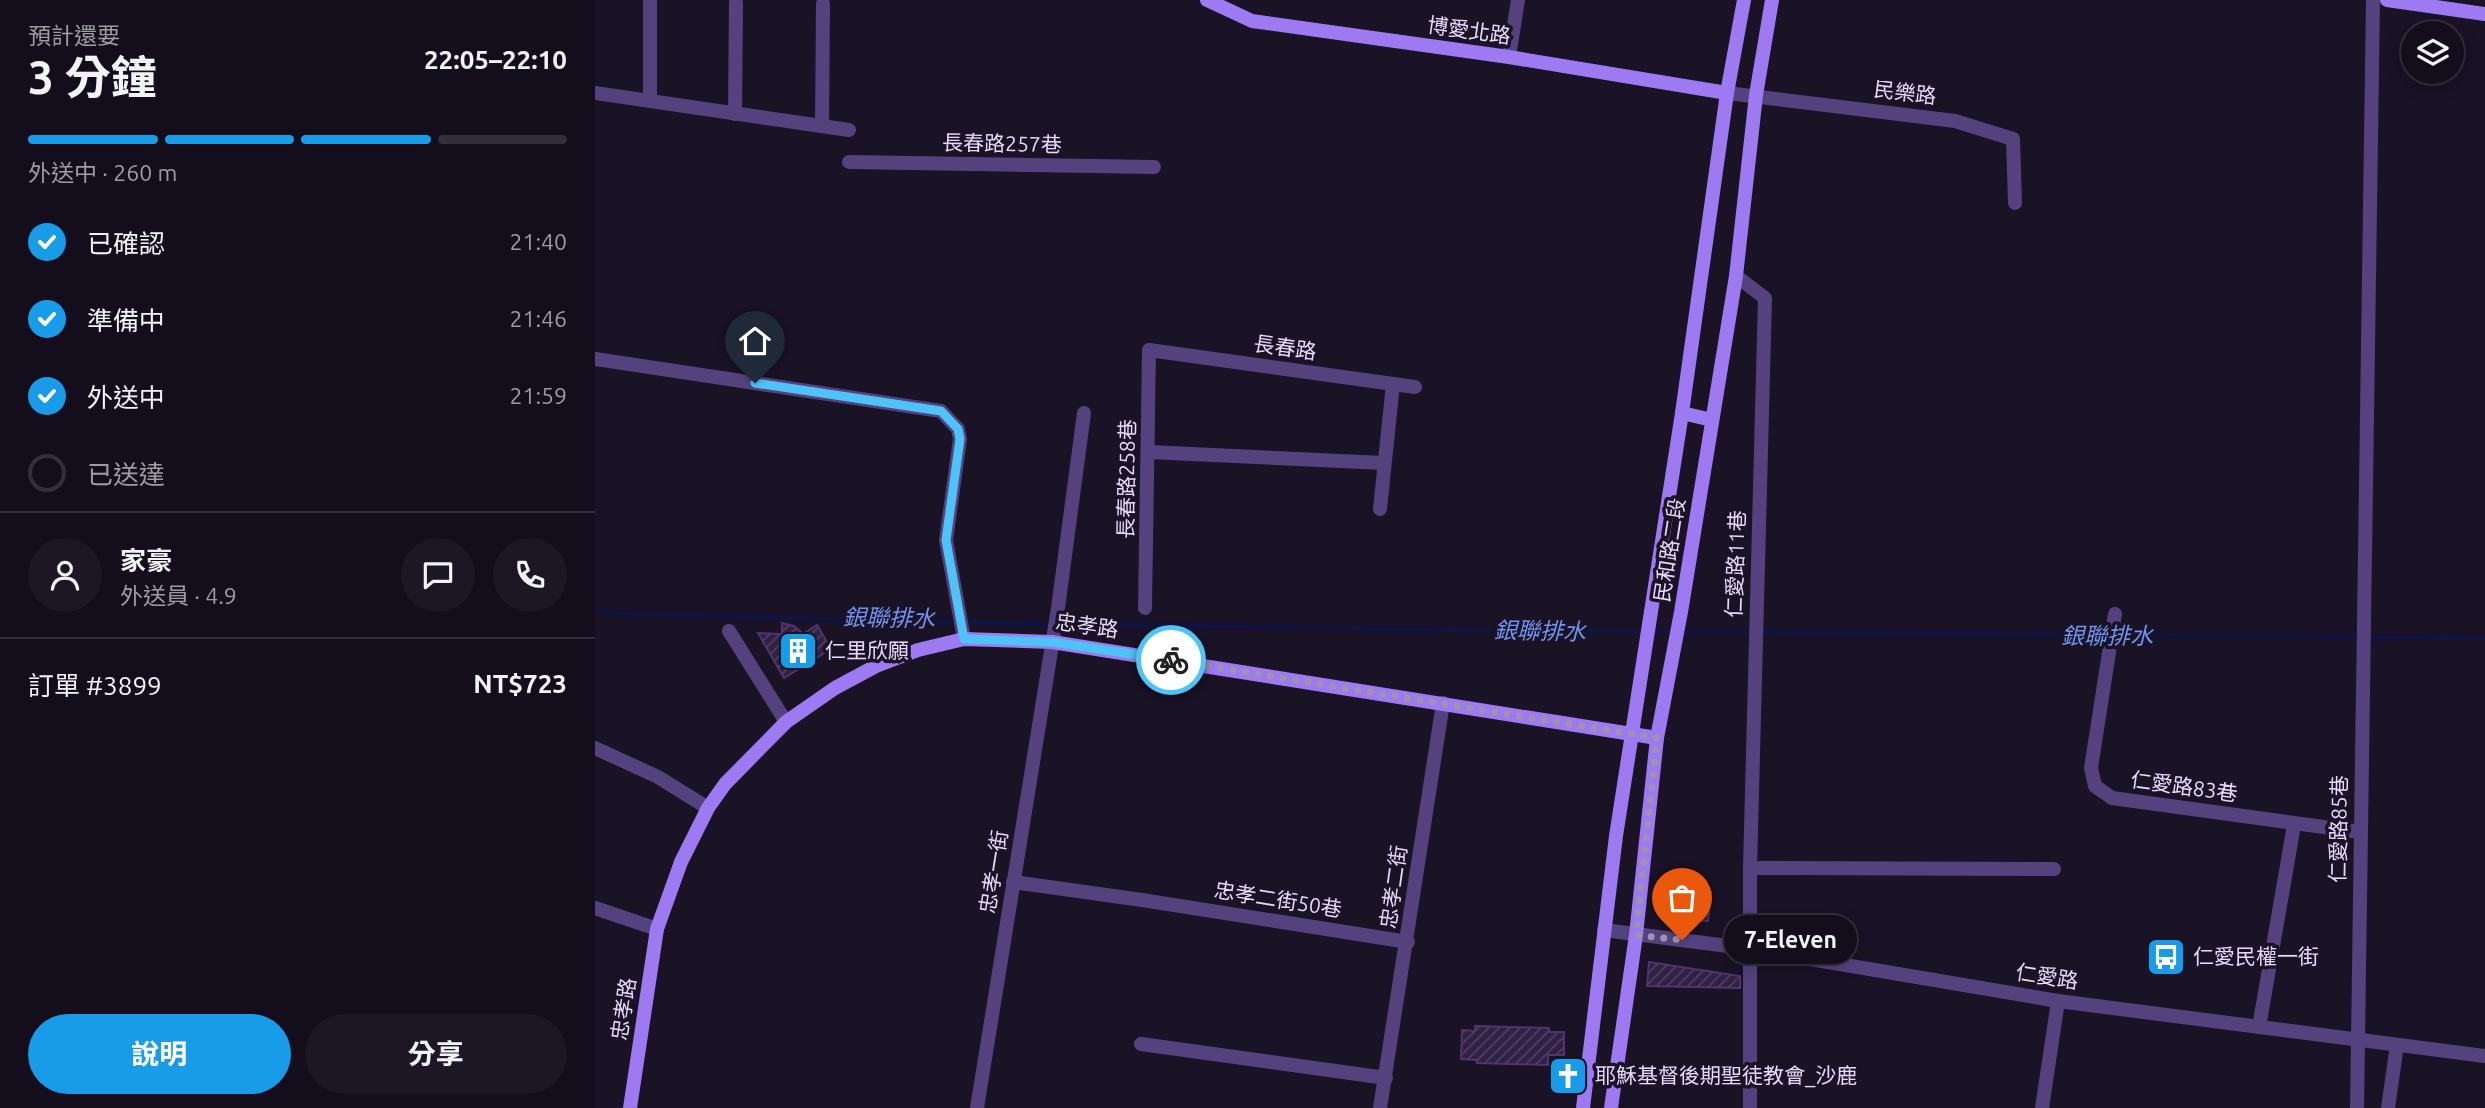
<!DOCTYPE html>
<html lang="zh-TW">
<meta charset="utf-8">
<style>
body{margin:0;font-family:Ubuntu,"Noto Sans TC",sans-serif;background:#1d1725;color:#f1f3f6;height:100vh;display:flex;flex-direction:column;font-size:26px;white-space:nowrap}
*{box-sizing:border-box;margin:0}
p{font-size:23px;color:#9d9ca3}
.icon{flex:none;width:38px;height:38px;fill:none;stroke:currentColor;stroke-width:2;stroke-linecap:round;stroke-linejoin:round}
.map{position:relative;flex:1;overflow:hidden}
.details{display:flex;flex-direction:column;background:#140e1c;width:595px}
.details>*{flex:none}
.controls{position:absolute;left:1806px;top:21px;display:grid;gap:14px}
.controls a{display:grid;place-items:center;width:63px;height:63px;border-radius:50%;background:#140e1c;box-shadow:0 4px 18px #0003,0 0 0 2px #332e3b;font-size:35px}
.pin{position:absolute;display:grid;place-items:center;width:60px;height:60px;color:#fff;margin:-72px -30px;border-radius:50% 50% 50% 0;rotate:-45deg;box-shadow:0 0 7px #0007}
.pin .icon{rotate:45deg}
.courier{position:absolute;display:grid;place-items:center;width:70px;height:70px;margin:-35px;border:5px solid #4fc3f7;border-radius:50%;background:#fff;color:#222;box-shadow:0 2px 9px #0007}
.bubble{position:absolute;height:49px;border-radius:24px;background:#140e1c;box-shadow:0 4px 18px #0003,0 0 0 2px #332e3b;font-size:23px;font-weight:700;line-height:49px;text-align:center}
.headline em{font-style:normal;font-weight:700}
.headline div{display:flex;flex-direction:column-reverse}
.headline{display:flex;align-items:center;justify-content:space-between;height:119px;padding:0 28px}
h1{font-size:46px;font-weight:700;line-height:52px}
.bar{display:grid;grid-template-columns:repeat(4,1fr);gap:10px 7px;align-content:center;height:84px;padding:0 28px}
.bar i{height:9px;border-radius:5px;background:#332e3b}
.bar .selected{background:#199ce7}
.bar p{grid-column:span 4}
.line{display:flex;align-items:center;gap:18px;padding:0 28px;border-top:2px solid #332e3b}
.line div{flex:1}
.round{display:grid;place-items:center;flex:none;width:74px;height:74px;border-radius:37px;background:#1d1725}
ol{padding:0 28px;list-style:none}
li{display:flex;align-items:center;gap:21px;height:77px}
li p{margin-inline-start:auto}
li .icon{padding:7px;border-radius:50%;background:#199ce7;color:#fff;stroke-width:4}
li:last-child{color:#9d9ca3}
li i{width:38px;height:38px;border:4px solid #332e3b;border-radius:50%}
.cta{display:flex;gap:14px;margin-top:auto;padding:14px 28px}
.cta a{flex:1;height:80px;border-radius:42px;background:#199ce7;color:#fff;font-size:28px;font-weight:700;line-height:80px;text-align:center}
.cta a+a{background:#1d1725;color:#f1f3f6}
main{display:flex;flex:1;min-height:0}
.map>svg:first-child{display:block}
</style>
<main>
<section class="details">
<div class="headline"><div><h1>3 分鐘</h1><p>預計還要</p></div><em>22:05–22:10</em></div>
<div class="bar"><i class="selected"></i><i class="selected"></i><i class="selected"></i><i></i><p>外送中 · 260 m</p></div>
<ol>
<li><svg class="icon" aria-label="check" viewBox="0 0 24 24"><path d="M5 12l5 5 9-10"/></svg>已確認<p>21:40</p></li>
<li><svg class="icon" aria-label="check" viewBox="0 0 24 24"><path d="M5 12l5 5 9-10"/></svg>準備中<p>21:46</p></li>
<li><svg class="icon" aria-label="check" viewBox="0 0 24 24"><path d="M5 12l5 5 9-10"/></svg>外送中<p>21:59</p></li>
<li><i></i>已送達</li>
</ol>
<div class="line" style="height:126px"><a class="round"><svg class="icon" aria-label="person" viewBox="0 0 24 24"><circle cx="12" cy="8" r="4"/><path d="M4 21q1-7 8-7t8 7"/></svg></a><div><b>家豪</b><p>外送員 · 4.9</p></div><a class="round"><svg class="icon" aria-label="chat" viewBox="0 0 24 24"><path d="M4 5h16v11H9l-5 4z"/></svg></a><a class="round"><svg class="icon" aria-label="phone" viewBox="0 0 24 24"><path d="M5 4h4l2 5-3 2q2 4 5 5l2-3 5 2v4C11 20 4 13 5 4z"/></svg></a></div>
<div class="line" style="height:91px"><div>訂單 #3899</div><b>NT$723</b></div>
<div class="cta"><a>說明</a><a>分享</a></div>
</section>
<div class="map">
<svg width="1890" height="1108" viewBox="0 0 1890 1108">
<defs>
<pattern id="building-hatch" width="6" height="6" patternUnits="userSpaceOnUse" patternTransform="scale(1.75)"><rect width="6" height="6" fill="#312044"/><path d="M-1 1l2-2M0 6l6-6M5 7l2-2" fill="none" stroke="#4f4060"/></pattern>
</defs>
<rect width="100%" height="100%" fill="#1a1225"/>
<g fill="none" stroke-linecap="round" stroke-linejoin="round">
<path stroke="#101440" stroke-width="5" d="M0 612C630 634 1260 631 1890 638"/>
</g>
<g fill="url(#building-hatch)" stroke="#4f346d" stroke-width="2">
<polygon points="187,623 199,626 208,634 222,625 236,649 189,678 163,633 187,634"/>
<polygon points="1087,889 1116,892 1113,921 1084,919"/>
<polygon points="1054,962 1145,976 1145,988 1052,986"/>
<polygon points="880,1026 954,1028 954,1032 969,1032 969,1055 953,1055 953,1065 882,1063 882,1060 866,1059 867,1030 880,1031"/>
</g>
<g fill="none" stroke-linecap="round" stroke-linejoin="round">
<g stroke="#54427f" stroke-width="14">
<polyline points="914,57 923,0"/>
<polyline points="0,93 254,130"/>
<polyline points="1132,93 1360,121 1418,139 1420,203"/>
<polyline points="55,101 55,1"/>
<polyline points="140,114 141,3"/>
<polyline points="227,126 228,4"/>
<polyline points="254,162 559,167"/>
<polyline points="1141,276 1170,298 1155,868 1155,1108"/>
<polyline points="0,359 346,411 363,429 365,439 351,540 369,639"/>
<polyline points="554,452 789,463"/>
<polyline points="785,509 798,384"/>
<polyline points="550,608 554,350 820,387"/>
<polyline points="1520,614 1496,768 1500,786 1517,798 1765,832"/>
<polyline points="134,631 191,722"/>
<polyline points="0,748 63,777 113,808"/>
<polyline points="1155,868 1459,869"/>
<polyline points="418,882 547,900 813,942"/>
<polyline points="0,908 62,929"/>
<polyline points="1009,930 1156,949 1463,1001 1890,1056"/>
<polyline points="1664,1027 1699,825"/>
<polyline points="546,1044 791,1078"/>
<polyline points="382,1108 463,608 489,413"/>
<polyline points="785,1108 848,703"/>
<polyline points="1447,1108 1463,1001"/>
<polyline points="1762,1108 1778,0"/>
<polyline points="1793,1108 1802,1045"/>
</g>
<g stroke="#9d7af1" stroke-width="14">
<polyline points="612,0 657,21 914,57 1132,93"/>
<polyline points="1792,0 1890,14"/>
<polyline points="1087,413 1117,420"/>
<polyline points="35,1108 62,929 86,862 113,808 130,784 191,722 240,688 281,666 323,650 369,639 457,642 1062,738"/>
<polyline points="988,1108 1021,836 1087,413 1132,93 1149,0"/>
<polyline points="1016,1108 1041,935 1062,738 1086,612 1141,276 1161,95 1177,0"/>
</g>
</g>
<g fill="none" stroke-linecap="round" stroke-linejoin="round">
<polyline stroke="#9f93b0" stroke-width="7" stroke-dasharray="0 12.6" points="576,660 1062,738 1041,935 1087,940"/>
<polyline stroke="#4fc3f7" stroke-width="9" points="160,383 346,411 363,429 365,439 351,540 369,639 457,642 576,660"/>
</g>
<defs>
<g id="building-square" transform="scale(2.0125)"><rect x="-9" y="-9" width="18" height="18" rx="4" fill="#199ce7" stroke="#1a1225"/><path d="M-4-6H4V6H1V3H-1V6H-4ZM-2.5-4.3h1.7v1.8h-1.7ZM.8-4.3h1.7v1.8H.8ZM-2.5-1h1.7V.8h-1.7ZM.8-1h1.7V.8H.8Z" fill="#fff"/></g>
<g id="bus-square" transform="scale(2.0125)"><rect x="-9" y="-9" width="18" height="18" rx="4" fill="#199ce7" stroke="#1a1225"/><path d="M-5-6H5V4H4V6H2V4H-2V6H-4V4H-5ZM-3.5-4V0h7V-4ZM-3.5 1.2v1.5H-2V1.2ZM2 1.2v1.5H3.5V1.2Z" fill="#fff"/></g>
<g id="church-square" transform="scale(2.0125)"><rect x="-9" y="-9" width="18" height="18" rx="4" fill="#199ce7" stroke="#1a1225"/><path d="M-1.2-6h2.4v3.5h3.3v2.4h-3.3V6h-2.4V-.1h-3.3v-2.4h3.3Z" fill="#fff"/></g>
</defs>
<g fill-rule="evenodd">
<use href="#building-square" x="203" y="651"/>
<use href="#bus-square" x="1571" y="957"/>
<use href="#church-square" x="973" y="1076"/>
</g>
<g text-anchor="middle" stroke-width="7" stroke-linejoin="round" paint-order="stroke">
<g font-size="21" fill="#e6d9fb" stroke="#1a1225">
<text transform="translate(874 31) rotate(8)" y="7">博愛北路</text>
<text transform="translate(1310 93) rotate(7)" y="7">民樂路</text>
<text transform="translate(407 144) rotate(1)" y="7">長春路257巷</text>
<text transform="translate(690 348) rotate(8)" y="7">長春路</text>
<text transform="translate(532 479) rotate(-89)" y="7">長春路258巷</text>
<text transform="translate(1075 550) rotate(-81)" y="7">民和路二段</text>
<text transform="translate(1141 564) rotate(-88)" y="7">仁愛路11巷</text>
<text transform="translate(492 626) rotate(8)" y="7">忠孝路</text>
<text transform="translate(1589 787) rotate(8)" y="7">仁愛路83巷</text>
<text transform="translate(1744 829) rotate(-89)" y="7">仁愛路85巷</text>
<text transform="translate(399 872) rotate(-81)" y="7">忠孝一街</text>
<text transform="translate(799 887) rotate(-82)" y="7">忠孝二街</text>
<text transform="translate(683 900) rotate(9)" y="7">忠孝二街50巷</text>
<text transform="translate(1452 977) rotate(9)" y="7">仁愛路</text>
<text transform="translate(29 1009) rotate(-81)" y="7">忠孝路</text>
</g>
<g font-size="21" fill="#e6d9fb" stroke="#1a1225" text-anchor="start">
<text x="230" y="658">仁里欣願</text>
<text x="1598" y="964">仁愛民權一街</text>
<text x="1000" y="1083">耶穌基督後期聖徒教會_沙鹿</text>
</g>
<g font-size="23" font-style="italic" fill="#7294f0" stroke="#1a1225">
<text transform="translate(294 618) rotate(1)" y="8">銀聯排水</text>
<text transform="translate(945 631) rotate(1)" y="8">銀聯排水</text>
<text x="1512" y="644">銀聯排水</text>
</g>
</g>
</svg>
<div class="controls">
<a><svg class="icon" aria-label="layers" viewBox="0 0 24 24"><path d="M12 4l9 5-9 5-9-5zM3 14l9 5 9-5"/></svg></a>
</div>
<div class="pin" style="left:1087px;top:940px;background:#ea580c"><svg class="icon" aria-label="bag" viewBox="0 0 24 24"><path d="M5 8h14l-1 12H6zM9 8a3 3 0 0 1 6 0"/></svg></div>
<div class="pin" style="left:160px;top:383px;background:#1f2937"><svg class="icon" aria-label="home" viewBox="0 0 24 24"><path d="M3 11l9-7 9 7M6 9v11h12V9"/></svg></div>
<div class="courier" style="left:576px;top:660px"><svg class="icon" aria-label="bike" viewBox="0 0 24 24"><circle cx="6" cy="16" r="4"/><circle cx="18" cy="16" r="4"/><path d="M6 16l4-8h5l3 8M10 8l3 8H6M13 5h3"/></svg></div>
<div class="bubble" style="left:1129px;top:915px;width:133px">7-Eleven</div>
</div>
</main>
